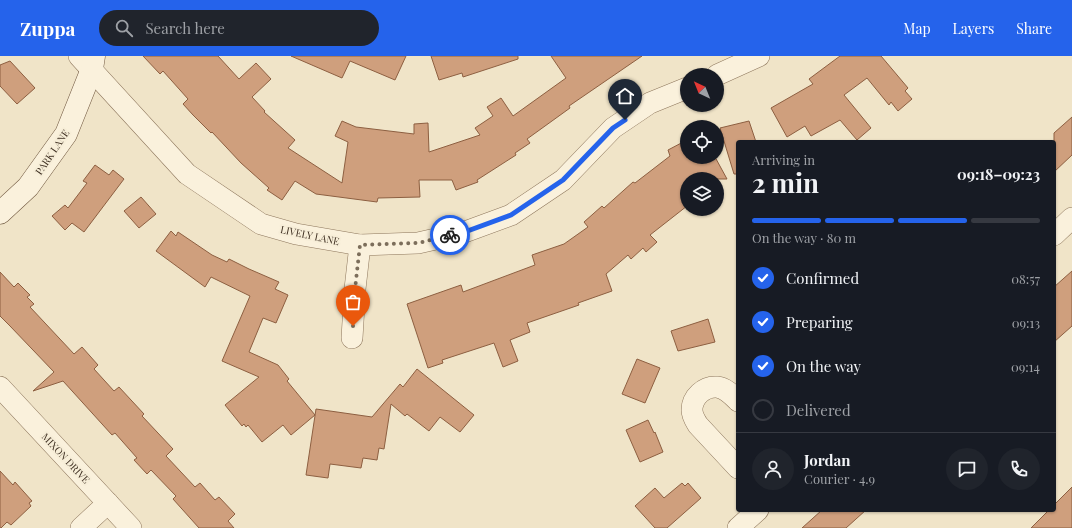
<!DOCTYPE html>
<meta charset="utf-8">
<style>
body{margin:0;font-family:"Playfair Display",serif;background:#20242c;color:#f1f3f6;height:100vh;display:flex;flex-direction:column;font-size:15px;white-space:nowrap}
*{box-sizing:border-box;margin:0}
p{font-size:13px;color:#9ea1a6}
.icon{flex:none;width:22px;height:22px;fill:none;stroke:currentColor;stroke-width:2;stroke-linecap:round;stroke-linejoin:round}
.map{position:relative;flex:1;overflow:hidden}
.panel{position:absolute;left:736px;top:84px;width:320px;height:372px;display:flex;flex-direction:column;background:#171b24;border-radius:4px;box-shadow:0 1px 3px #0004}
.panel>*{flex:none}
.needle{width:26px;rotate:317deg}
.fabs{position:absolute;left:680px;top:12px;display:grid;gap:8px}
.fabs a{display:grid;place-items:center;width:44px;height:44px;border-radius:50%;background:#171b24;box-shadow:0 1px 3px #0004;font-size:20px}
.pin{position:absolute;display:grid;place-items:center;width:34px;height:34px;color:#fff;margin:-41px -17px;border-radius:50% 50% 50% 0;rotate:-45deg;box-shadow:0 0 4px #0007}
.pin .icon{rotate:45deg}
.courier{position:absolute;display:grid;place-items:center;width:40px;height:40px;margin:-20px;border:3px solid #2563eb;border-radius:50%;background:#fff;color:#222;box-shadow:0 1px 5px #0007}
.overview em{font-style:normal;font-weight:700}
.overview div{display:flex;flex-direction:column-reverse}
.overview{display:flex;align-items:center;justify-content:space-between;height:68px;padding:0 16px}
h1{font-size:26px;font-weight:700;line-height:30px}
.bar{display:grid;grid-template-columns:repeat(4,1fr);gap:6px 4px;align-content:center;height:48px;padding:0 16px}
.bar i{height:5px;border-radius:3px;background:#363941}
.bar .selected{background:#2563eb}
.bar p{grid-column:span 4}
.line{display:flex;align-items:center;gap:10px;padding:0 16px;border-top:1px solid #363941}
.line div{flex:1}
.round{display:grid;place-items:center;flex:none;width:42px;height:42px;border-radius:21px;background:#20242c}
ol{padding:0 16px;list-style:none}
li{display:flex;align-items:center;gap:12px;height:44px}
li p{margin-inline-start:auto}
li .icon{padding:4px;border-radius:50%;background:#2563eb;color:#fff;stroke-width:4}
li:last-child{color:#9ea1a6}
li i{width:22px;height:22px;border:2px solid #363941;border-radius:50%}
header{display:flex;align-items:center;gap:24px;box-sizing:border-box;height:56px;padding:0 20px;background:#2563eb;color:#fff}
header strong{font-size:19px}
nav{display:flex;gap:22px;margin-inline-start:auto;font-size:14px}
.search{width:280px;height:36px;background:#20242c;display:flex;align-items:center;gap:10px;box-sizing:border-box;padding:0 14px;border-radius:22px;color:#9ea1a6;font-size:15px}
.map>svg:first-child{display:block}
</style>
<header>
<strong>Zuppa</strong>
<div class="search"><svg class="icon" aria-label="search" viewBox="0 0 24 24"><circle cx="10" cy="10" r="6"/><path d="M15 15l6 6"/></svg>Search here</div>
<nav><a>Map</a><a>Layers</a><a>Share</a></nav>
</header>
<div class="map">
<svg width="1072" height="472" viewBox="0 0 1072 472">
<rect width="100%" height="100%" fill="#f0e4c8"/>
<g fill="#cf9f7d" stroke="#8d5f41">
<polygon points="143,0 218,0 239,23 256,7 271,23 252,41 265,55 264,56 295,84 288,92 342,127 348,86 335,80 342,65 356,71 414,78 414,68 428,67 429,96 480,79 475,72 493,60 487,51 501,42 513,60 566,22 551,0 642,0 569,50 570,52 527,83 530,87 515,97 516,99 477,124 478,126 456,134 452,124 419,124 420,141 378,142 377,146 316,138 295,125 282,144 267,134 269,132 241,107 212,76 211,77 193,59 183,48 188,43 163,15 160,18"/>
<polygon points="291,0 406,0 395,24 350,5 342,22"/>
<polygon points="431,0 518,0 518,3 463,21 462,17 439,24"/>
<polygon points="840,0 881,0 908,32 905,35 912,43 898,55 891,46 889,49 867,22 844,39 871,72 857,84 840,64 811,80 805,70 787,81 771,52 813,28 809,23"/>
<polygon points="10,5 35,32 17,48 0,30 0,9"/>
<polygon points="1072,61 1072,99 1054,116 1054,77"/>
<polygon points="749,65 756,86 738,86 738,118 734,118 720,72"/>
<polygon points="687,84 687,101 715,101 727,123 687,123 687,150 650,179 657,186 646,196 643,192 631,203 628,199 606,218 612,235 578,247 579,249 527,267 530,276 510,284 518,305 503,311 494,287 442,304 443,307 428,312 407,248 461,229 463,236 535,209 532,199 564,188 588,171 584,166 602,150 604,152 633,126 635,127 670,100 668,94"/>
<polygon points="95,109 109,119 113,114 124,123 84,176 72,167 65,174 52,160 65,149 68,152 87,127 83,125"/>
<polygon points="141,141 156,158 139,172 124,155"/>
<polygon points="171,175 176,180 178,176 212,199 227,206 229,203 249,213 279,226 275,233 288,239 276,267 263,262 249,296 278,309 289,323 287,325 315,359 291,379 283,369 262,386 248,369 246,371 244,368 242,370 225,349 259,321 222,305 250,240 211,221 205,231 156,195"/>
<polygon points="1072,215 1072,270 1054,286 1054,231"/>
<polygon points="0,216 14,231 18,227 30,239 27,241 34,248 30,251 74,298 82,291 98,309 94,313 114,335 119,331 144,358 142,360 173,393 166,400 195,431 200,427 215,444 219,441 235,458 228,465 234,472 199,472 173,443 176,440 151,414 147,418 134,404 137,402 115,377 112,379 63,325 33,335 54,316 10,270 0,260"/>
<polygon points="708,263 715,286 678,295 671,275"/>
<polygon points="637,303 660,312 645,347 622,338"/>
<polygon points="417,313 474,359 460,376 440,361 429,375 407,358 405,360 391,348 384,393 379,392 377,404 363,402 361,412 330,408 328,422 306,419 316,353 372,361 400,328 403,331"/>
<polygon points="648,364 654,377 655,376 663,396 640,406 626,374"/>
<polygon points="0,415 13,429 15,426 32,445 29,447 31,450 11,469 7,466 1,472 0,472"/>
<polygon points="682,427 685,430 688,427 701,442 667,472 655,472 635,450 655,432 664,442"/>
<polygon points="1072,431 1072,472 1031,472 1049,454 1054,454 1054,449"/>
<polygon points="822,454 866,454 846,472 802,472"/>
</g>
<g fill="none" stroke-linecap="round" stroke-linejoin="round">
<g stroke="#8d765c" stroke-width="22">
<g id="street">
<polyline points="79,0 187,118 261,168 296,178 360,189 418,187 462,177 511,159 563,124 613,72 650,47 687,32"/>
<polyline points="717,19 759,0"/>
<polyline points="1054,179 1072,162"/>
<polyline points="352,282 355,233 360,189"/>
<polyline points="0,331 131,472"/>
<path d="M738 345C732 339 726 332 717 331 704 330 692 341 692 354 692 360 695 364 698 369L738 412"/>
<polyline points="81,472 108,447"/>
<polyline points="738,472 758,454"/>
</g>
</g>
<g stroke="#6f573f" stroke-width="23">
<polyline id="secondary" points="0,157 28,131 66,78 92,13 94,0"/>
</g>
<use href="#street" stroke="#faf1dc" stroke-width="21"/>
<use href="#secondary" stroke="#faf1dc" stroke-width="22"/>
</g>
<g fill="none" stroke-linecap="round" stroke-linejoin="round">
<polyline stroke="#7c6e5b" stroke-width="4" stroke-dasharray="0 7.2" points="353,270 355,233 360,189 418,187 450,179"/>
<polyline stroke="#2563eb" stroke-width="5" points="450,179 462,177 511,159 563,124 613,72 625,64"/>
</g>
<g text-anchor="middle" stroke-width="4" stroke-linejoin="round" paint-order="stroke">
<g font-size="10" fill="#3d2e20" stroke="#f7eed8">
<text transform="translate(52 96) rotate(-56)" y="4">PARK LANE</text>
<text transform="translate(310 179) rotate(12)" y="4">LIVELY LANE</text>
<text transform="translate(66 402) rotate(47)" y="4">MIXON DRIVE</text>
</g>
</g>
</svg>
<div class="fabs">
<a><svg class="needle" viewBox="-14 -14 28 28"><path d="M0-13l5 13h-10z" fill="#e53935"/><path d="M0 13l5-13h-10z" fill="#9ea1a6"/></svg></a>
<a><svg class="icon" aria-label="locate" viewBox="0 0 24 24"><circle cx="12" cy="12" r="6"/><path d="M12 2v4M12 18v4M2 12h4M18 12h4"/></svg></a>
<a><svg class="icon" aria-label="layers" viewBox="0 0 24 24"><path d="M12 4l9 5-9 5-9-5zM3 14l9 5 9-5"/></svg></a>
</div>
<div class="pin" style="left:353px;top:270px;background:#ea580c"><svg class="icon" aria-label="bag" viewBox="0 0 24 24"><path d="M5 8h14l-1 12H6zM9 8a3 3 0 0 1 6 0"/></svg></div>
<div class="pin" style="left:625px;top:64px;background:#1f2937"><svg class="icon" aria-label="home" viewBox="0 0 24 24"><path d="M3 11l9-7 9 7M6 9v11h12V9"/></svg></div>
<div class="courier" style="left:450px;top:179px"><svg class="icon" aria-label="bike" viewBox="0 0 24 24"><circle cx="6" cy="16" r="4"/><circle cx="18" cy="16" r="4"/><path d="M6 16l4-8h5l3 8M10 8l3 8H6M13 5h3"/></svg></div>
<section class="panel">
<div class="overview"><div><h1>2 min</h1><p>Arriving in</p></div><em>09:18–09:23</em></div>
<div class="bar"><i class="selected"></i><i class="selected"></i><i class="selected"></i><i></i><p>On the way · 80 m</p></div>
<ol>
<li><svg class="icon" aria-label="check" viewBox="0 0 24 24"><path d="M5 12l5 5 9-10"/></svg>Confirmed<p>08:57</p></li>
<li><svg class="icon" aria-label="check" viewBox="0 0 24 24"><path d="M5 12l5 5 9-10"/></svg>Preparing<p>09:13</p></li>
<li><svg class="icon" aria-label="check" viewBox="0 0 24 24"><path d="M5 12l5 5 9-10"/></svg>On the way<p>09:14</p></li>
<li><i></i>Delivered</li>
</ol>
<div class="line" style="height:72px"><a class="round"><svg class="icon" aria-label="person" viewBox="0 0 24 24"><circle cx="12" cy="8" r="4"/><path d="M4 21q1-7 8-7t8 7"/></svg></a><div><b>Jordan</b><p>Courier · 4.9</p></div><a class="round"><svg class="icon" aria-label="chat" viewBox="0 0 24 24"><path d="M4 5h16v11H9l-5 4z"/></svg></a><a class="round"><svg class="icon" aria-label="phone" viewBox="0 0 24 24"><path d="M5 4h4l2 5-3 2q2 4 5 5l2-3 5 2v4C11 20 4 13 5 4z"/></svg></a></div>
</section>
</div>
